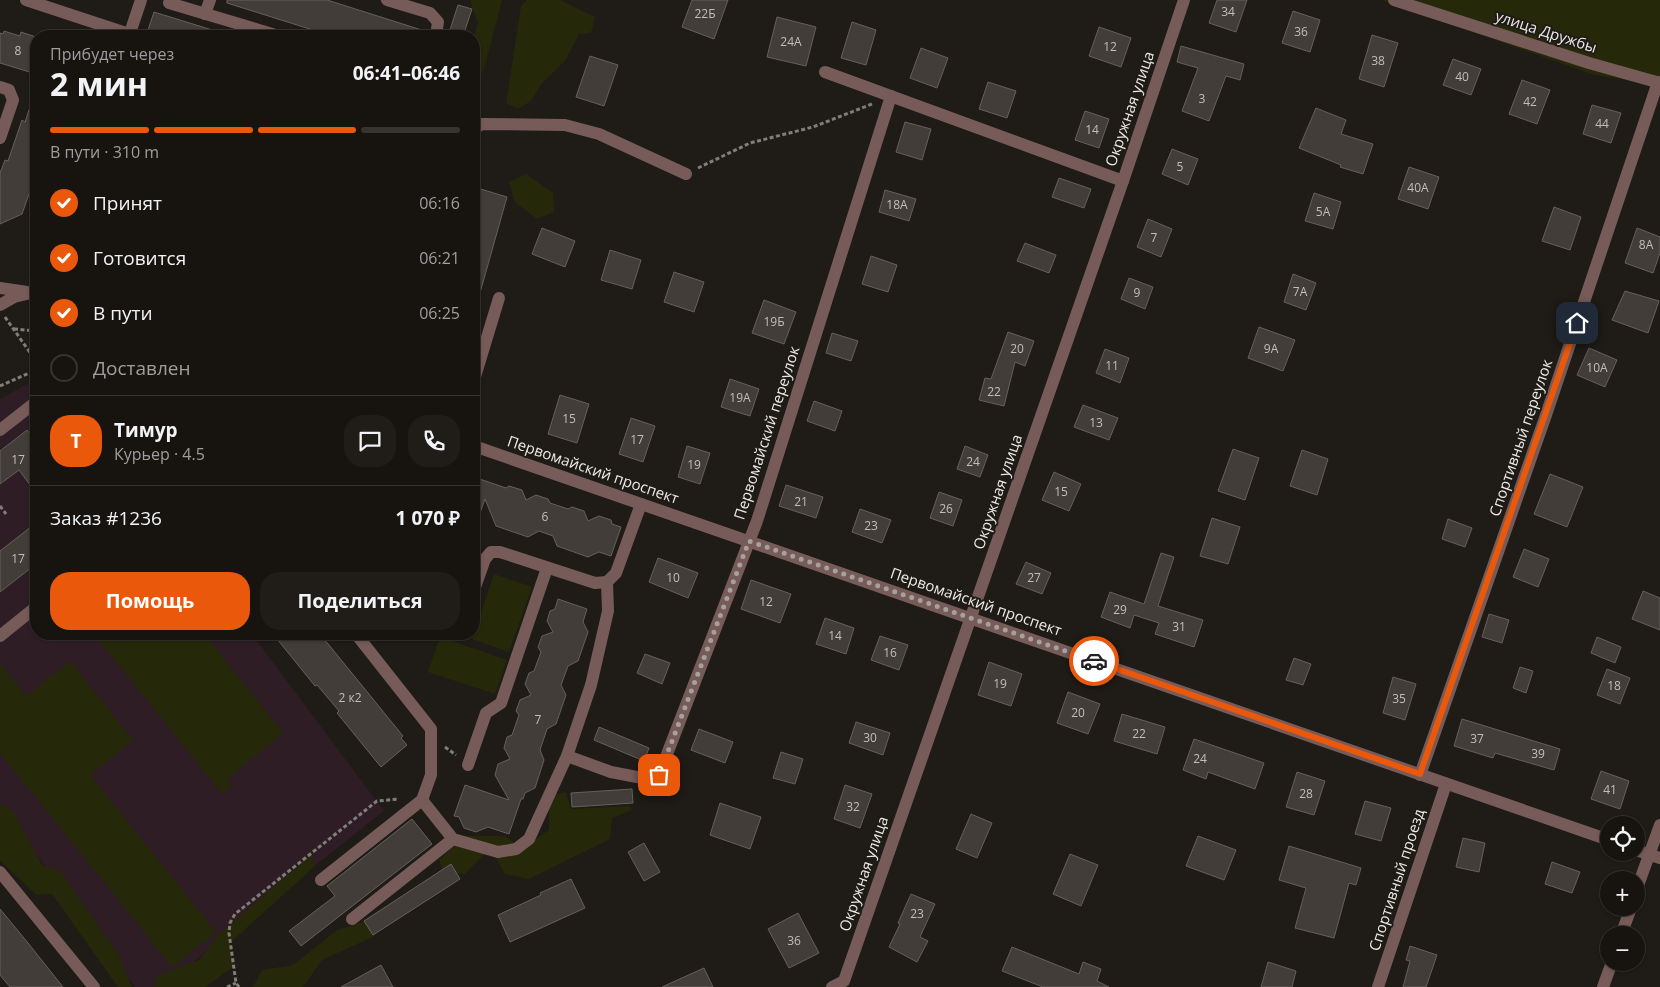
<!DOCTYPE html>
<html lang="ru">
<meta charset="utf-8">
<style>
body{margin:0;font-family:"Open Sans",sans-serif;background:#201d19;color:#f1f3f6;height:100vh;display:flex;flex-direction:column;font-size:19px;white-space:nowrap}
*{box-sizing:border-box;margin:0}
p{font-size:16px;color:#9e9e9f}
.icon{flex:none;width:28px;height:28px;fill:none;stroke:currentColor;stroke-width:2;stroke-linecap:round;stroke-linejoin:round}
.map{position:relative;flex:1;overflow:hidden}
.drawer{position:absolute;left:30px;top:30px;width:450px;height:610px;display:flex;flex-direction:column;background:#171410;border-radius:20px;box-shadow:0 1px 4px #0004,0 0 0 1px #363330}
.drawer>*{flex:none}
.controls{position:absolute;left:1600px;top:816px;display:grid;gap:10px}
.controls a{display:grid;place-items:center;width:45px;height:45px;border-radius:50%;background:#171410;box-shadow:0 1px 4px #0004,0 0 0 1px #363330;font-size:25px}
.pin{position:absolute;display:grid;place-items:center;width:42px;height:42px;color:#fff;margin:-21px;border-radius:10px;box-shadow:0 2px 8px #0006}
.courier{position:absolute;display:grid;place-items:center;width:50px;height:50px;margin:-25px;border:4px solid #ea580c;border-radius:50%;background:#fff;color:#222;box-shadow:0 1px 6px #0007}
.headline em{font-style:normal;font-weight:700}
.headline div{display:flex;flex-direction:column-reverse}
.headline{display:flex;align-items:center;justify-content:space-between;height:85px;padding:0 20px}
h1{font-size:32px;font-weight:700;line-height:38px}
.bar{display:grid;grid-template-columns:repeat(4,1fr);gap:8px 5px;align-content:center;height:60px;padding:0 20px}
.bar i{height:6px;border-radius:4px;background:#363330}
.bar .on{background:#ea580c}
.bar p{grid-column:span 4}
.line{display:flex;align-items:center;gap:12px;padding:0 20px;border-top:1px solid #363330}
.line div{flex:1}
.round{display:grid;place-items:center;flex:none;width:52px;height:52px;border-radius:20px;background:#201d19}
ol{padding:0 20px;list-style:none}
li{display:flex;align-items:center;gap:15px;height:55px}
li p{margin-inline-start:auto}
li .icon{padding:5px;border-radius:50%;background:#ea580c;color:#fff;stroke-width:4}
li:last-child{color:#9e9e9f}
li i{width:28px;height:28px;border:2px solid #363330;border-radius:50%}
.action{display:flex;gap:10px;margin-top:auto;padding:10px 20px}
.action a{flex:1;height:58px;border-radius:20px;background:#ea580c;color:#fff;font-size:20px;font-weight:700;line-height:58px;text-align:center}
.action a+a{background:#201d19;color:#f1f3f6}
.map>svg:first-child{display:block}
</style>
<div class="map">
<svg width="1660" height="987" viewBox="0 0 1660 987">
<rect width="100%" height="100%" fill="#1f1b16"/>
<polygon fill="#2e1d25" points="36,379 36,634 252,634 384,811 162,987 135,987 0,806 0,399"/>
<g fill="#25290a">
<polygon points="470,0 502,0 484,69 474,86 474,36 478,23"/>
<polygon points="527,0 560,0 595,17 591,33 579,34 565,61 542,83 531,101 518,109 506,103 521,6"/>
<polygon points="1381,0 1660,0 1660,85 1594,75"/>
<polygon points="526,174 553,193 554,212 537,219 515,202 509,182"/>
<polygon points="494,574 532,587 509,652 472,639"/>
<polygon points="104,634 204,634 283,733 227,779 232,786 222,794 98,639"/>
<polygon points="440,637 507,660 495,694 428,672"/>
<polygon points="70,661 133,740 90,775 216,932 172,967 0,753 0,666 1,665 26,696"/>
<polygon points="566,792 571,809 630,806 632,810 612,818 610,839 529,879 505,874 490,848 465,874 443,872 439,860 465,836 504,836 523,848 549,830 549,796"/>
<polygon points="0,803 14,813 42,865 59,870 118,954 132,987 118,987 52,894 36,895 0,860"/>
<polygon points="312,854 314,867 230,943 233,967 205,987 154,987 158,975 199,960 219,934"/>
<polygon points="369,920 375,936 322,960 303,987 253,987 262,970 293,965 337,930"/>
</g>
<g fill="#423d38" stroke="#65605a">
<polygon points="227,0 327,0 428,32 428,36 332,36 227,3"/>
<polygon points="692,0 728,0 714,39 682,27"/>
<polygon points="1217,0 1247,0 1236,32 1209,23"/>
<polygon points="458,5 472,9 463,36 448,36"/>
<polygon points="1293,11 1320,20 1310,52 1282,43"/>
<polygon points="154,12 222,33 222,36 146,36"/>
<polygon points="777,17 816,27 806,66 767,57"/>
<polygon points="852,22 876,30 866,65 841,58"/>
<polygon points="1099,27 1131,38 1121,67 1089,56"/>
<polygon points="4,31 20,36 21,32 36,37 36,74 0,63 0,33 3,34"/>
<polygon points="1372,35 1398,43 1384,87 1359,79"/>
<polygon points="1181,46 1244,64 1240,80 1226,76 1209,121 1182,111 1198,68 1177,62"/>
<polygon points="921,48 948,58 937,88 910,78"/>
<polygon points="590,56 618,65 604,106 576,97"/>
<polygon points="1453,59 1481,69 1471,95 1443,85"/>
<polygon points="1522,80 1550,90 1537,124 1509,114"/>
<polygon points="988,82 1016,91 1007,118 979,109"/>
<polygon points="34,95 36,95 36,185 33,195 29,194 22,214 0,224 0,173 5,160 8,161 22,120 25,122"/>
<polygon points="1592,105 1621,113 1611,143 1583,134"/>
<polygon points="1316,108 1346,120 1341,134 1373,144 1363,174 1340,167 1341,165 1299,148"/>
<polygon points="1085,111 1109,119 1099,148 1075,140"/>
<polygon points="905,122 931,129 922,160 896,152"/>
<polygon points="1172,149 1198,159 1188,185 1162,174"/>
<polygon points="1409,167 1439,177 1428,209 1398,199"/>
<polygon points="1059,178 1091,189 1084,208 1052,197"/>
<polygon points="474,187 507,197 478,300 474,299"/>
<polygon points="885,190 916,199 909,221 879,212"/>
<polygon points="1314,193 1341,202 1333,229 1305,221"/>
<polygon points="1554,207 1581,217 1570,250 1542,241"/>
<polygon points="1148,219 1172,229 1161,257 1137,247"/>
<polygon points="542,228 575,241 565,267 532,254"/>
<polygon points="1637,228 1660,237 1660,253 1653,273 1625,263"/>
<polygon points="1025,243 1056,255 1049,273 1017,261"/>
<polygon points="610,250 641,260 632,289 601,280"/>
<polygon points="871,256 897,265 888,292 862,284"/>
<polygon points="674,272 704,282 694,312 664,302"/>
<polygon points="1293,274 1316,283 1306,310 1284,302"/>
<polygon points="1129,278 1153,287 1145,309 1121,299"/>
<polygon points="1625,291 1659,301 1648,333 1612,320"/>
<polygon points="764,300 796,312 784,344 752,333"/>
<polygon points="1259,327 1295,340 1283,371 1248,358"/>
<polygon points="1008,332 1034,341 1025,366 1015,362 1004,406 979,400 985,378 991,379"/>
<polygon points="832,333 858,341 851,361 826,353"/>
<polygon points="1589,348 1617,360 1605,387 1577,375"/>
<polygon points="1105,349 1129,358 1120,383 1096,373"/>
<polygon points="730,379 759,389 750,416 721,407"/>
<polygon points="560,395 589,404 577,443 548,434"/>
<polygon points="814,401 842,411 835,431 807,421"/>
<polygon points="1083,405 1118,418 1109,440 1074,427"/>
<polygon points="631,418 655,426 643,462 619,454"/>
<polygon points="27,430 36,441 36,493 19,470 0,484 0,451"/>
<polygon points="687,446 710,453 700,484 678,477"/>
<polygon points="965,446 988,455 980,477 957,469"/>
<polygon points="1233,449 1259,458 1245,500 1218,491"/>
<polygon points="1302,450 1328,459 1317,495 1290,486"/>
<polygon points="1054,472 1081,484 1069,511 1042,500"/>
<polygon points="1550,474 1583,487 1567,527 1534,514"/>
<polygon points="474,477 506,488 509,486 522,490 526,500 536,495 548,499 550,503 568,509 572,507 584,511 588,521 599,516 611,520 612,524 621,527 611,556 599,552 588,557 557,546 553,536 539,531 528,537 496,526 485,499 476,524 474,524"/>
<polygon points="786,485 823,497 816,518 779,506"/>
<polygon points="939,492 962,500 953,526 930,518"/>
<polygon points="860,509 891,520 882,543 852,532"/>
<polygon points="1212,518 1240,527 1228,564 1200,556"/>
<polygon points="1448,519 1472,528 1465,547 1442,539"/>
<polygon points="36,523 36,564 0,592 0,551"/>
<polygon points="1524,549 1549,559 1538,587 1513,577"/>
<polygon points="1161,553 1174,557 1158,606 1203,620 1194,647 1155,634 1159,623 1134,615 1130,628 1101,617 1110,592 1144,604"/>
<polygon points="658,558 698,573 688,598 649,582"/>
<polygon points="1026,562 1051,573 1042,594 1016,584"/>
<polygon points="751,580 791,594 780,623 741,609"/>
<polygon points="1643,591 1660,598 1660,630 1632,619"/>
<polygon points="558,599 587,609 583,622 588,632 578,661 568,666 561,685 566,695 556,724 547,729 540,750 544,760 535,788 525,793 523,799 521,799 509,834 488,827 476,832 464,828 459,817 454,816 465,785 509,800 495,775 498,764 510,759 504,748 507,737 512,735 519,715 516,711 520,700 531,695 525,684 529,673 534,671 541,652 538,647 542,636 553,632 547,621 550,611 555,609"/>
<polygon points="1489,614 1509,620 1502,643 1482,637"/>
<polygon points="825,618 854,628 846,654 816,644"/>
<polygon points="273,634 320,634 403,736 401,738 407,745 381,767 337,713 339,711 317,685 315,686"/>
<polygon points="880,636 908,645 899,670 871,660"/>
<polygon points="1597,637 1621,647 1615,663 1591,653"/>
<polygon points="645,654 670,663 662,684 637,673"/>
<polygon points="1294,658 1311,664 1303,685 1286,680"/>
<polygon points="989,662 1022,674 1011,706 978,695"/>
<polygon points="1520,667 1533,671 1526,693 1513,688"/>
<polygon points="1607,669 1630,678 1620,704 1597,695"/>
<polygon points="1393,677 1416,684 1405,720 1383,713"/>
<polygon points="1068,692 1100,704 1088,734 1057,723"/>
<polygon points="1122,714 1165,727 1157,754 1114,741"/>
<polygon points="1462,719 1560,749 1554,770 1495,753 1493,758 1454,746"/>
<polygon points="856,722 890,733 883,755 849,743"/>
<polygon points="599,727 649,748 644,761 594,740"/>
<polygon points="699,729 733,742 725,763 691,750"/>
<polygon points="1194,739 1264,763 1255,789 1208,772 1206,779 1183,770"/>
<polygon points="781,752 803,759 795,784 773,778"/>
<polygon points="1601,771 1629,781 1620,809 1591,799"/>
<polygon points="1297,772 1325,781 1314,815 1286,807"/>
<polygon points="845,785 872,794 860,828 834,819"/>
<polygon points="632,789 633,803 572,807 571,793"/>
<polygon points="1365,801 1391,808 1381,841 1355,834"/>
<polygon points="720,803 761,817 750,849 710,835"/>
<polygon points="971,814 992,823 977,858 956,849"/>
<polygon points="412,819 432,844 301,946 289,931 335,896 327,886"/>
<polygon points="1198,836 1236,850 1224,880 1186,866"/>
<polygon points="1463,838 1485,843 1479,872 1456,867"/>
<polygon points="644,843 660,872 644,881 628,852"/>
<polygon points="1289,846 1361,868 1356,885 1349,883 1334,938 1295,928 1306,888 1279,880"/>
<polygon points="1070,854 1098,865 1081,906 1053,894"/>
<polygon points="1552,862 1580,872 1572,893 1545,884"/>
<polygon points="451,864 460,879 373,935 364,921"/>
<polygon points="571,879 585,908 510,942 498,915 541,895 540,893"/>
<polygon points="911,894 935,904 920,937 928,941 917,962 889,947 900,924 898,923"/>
<polygon points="0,909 28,943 63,987 10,987 0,975"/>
<polygon points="798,913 819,953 789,968 768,929"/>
<polygon points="1410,946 1437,955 1426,987 1403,987 1410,961 1406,960"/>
<polygon points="1012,947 1079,974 1083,962 1101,969 1097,981 1109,987 1043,987 1002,971"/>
<polygon points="1268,962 1296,971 1292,987 1261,987"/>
<polygon points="381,965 393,987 341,987"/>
<polygon points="704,968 713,987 662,987"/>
</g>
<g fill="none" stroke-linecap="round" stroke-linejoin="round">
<g stroke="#817d79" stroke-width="3" stroke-dasharray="4 2.5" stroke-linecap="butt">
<polyline points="698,168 750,143 813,127 872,104"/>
<polyline points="5,317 36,361"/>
<polyline points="14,329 36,331"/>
<polyline points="0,386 36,370"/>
<polyline points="0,506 6,514"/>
<polyline points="954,599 957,590"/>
<polyline points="102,634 103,635"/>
<polyline points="445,747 456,755"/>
<polyline points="227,987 236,983"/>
<polyline points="239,987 236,983 229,933 230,923 235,914 377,801 399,799"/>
</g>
<g stroke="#775b59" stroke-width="12">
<polyline points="26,0 129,34"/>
<polyline points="387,0 430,13 438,22 436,36"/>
<polyline points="1394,0 1589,63 1660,83"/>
<polyline points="169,3 279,36"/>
<polyline points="205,14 210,0"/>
<polyline points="129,36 141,0"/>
<polyline points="825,72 1123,181"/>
<polyline points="0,87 9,90 13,100 0,138"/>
<polyline points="474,129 482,124 565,125 599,134 686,174"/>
<polyline points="0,288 27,292"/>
<polyline points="0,305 14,297 31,293 36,287"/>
<polyline points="474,380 499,298"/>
<polyline points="0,430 32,405 36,405"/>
<polyline points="474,446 1609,840"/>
<polyline points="474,590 485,559 491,552 500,552 595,583 607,582 616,573 641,504"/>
<polyline points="0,636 36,607"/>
<polyline points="567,756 611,772 642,778 659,775 757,521 891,96"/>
<polyline points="468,765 486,713 501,703 547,568"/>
<polyline points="1420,775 1546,415 1658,82"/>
<polyline points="422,800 453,839 498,852 516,849 529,839 567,756 591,685 608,611 607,582"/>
<polyline points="1636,850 1660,858"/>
<polyline points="0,872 94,987"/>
<polyline points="321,880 422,800 431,775 431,729 356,634"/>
<polyline points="1636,891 1660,825"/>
<polyline points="352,919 453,839"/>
<polyline points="1621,935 1631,908"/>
<polyline points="832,987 844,981 1123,181 1184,0"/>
<polyline points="1378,987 1446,784"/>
<polyline points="1603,987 1612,962"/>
</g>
</g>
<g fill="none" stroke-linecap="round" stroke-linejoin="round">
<polyline stroke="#a5a19d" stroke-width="5" stroke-dasharray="0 9" points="659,775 749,541 1094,661"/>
<polyline stroke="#ea580c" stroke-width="6" points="1094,661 1420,774 1577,323"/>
</g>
<g text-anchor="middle" stroke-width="4" stroke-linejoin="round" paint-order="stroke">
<g font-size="12" fill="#c2beba">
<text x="1228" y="16">34</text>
<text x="705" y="18">22Б</text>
<text x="1301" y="36">36</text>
<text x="791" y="46">24А</text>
<text x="1110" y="51">12</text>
<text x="18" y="55">8</text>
<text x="1378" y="65">38</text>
<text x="1462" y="81">40</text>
<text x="1202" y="103">3</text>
<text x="1530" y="106">42</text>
<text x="1602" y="128">44</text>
<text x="1092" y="134">14</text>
<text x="1180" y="171">5</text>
<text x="1418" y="192">40А</text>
<text x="897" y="209">18А</text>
<text x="1323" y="216">5А</text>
<text x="1154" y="242">7</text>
<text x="1646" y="249">8А</text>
<text x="1300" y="296">7А</text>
<text x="1137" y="297">9</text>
<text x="774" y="326">19Б</text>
<text x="1017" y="353">20</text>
<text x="1271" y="353">9А</text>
<text x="1112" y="370">11</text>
<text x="1597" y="372">10А</text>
<text x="994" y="396">22</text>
<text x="740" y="402">19А</text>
<text x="569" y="423">15</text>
<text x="1096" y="427">13</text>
<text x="637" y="444">17</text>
<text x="18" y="464">17</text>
<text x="973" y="466">24</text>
<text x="694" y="469">19</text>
<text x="1061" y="496">15</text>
<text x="801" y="506">21</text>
<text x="946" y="513">26</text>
<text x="545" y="521">6</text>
<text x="871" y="530">23</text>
<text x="18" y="563">17</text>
<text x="673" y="582">10</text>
<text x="1034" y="582">27</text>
<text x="766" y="606">12</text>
<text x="1120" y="614">29</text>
<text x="1179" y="631">31</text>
<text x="835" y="640">14</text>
<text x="890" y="657">16</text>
<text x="1000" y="688">19</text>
<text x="1614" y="690">18</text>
<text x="350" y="702">2 к2</text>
<text x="1399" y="703">35</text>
<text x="1078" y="717">20</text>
<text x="538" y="724">7</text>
<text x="1139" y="738">22</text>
<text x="870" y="742">30</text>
<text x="1477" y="743">37</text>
<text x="1538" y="758">39</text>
<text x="1200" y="763">24</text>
<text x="1610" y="794">41</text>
<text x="1306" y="798">28</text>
<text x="853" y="811">32</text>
<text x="917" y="918">23</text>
<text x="794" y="945">36</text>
</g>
<g font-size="15" fill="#ede9e6" stroke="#1f1b16">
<text transform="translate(1546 32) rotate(18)" y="5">улица Дружбы</text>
<text transform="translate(1130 109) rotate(-71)" y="5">Окружная улица</text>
<text transform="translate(767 433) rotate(-72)" y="5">Первомайский переулок</text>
<text transform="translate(1521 438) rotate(-71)" y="5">Спортивный переулок</text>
<text transform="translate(593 470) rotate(19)" y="5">Первомайский проспект</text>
<text transform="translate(998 492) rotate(-71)" y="5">Окружная улица</text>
<text transform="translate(976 602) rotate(19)" y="5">Первомайский проспект</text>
<text transform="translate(864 874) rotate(-71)" y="5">Окружная улица</text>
<text transform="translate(1397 880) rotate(-72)" y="5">Спортивный проезд</text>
</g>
</g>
</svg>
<div class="controls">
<a><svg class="icon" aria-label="locate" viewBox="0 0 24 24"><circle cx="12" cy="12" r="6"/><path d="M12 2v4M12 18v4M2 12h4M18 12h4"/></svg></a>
<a>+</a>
<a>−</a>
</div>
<div class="pin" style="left:659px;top:775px;background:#ea580c"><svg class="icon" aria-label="bag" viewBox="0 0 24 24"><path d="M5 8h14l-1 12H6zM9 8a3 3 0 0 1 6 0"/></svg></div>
<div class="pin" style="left:1577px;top:323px;background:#1f2937"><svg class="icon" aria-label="home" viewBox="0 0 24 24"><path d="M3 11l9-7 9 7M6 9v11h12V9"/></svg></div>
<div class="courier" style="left:1094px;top:661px"><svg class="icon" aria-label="car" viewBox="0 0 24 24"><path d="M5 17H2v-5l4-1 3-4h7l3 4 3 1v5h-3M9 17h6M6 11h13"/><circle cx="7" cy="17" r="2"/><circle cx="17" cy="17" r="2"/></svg></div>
<section class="drawer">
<div class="headline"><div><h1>2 мин</h1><p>Прибудет через</p></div><em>06:41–06:46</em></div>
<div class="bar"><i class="on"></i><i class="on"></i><i class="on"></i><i></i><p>В пути · 310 m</p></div>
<ol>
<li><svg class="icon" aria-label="check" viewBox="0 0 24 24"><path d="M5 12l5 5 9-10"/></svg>Принят<p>06:16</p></li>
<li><svg class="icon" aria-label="check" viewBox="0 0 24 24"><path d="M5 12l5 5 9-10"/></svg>Готовится<p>06:21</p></li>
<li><svg class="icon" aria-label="check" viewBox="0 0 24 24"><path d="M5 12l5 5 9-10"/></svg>В пути<p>06:25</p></li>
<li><i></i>Доставлен</li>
</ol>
<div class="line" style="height:90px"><b class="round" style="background:#ea580c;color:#fff">Т</b><div><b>Тимур</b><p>Курьер · 4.5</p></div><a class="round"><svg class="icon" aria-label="chat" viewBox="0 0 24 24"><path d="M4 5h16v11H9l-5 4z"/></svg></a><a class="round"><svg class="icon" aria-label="phone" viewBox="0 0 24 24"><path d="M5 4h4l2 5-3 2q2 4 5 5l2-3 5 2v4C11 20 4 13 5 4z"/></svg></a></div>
<div class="line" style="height:65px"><div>Заказ #1236</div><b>1 070 ₽</b></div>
<div class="action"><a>Помощь</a><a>Поделиться</a></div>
</section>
</div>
